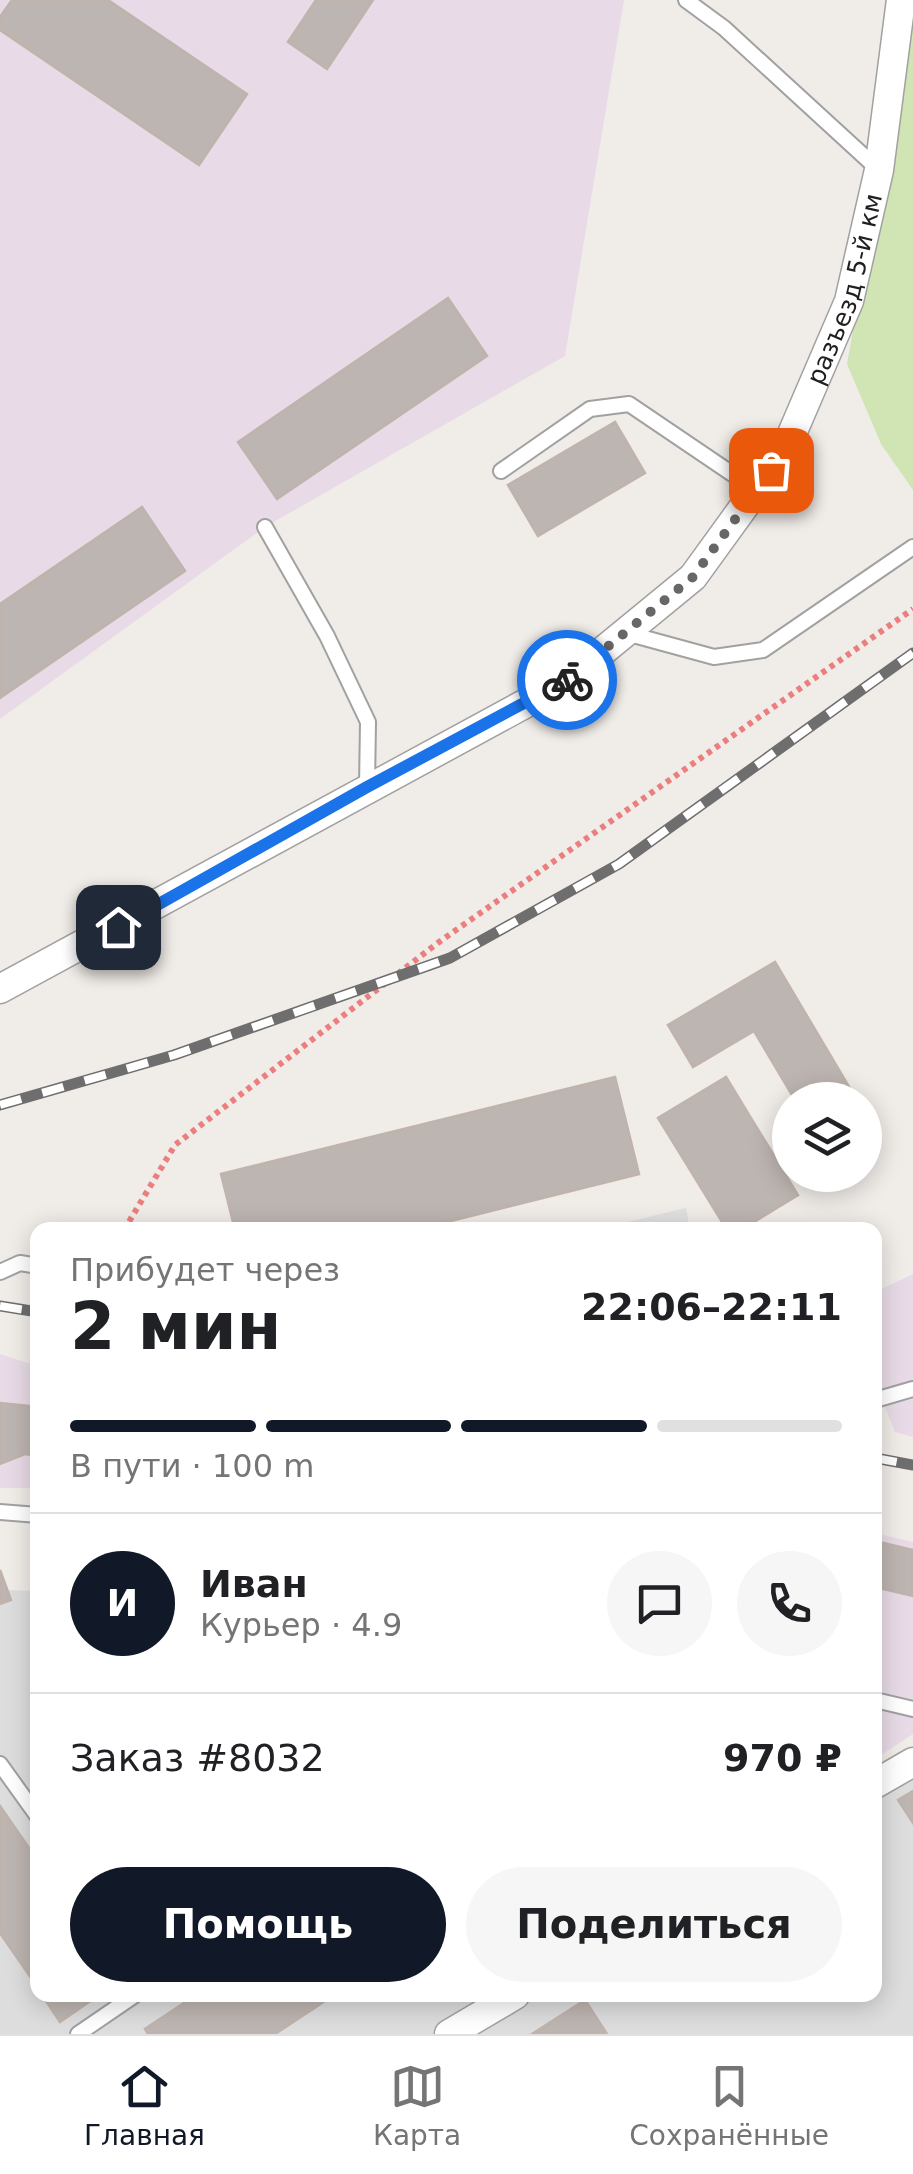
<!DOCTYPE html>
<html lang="ru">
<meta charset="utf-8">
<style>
body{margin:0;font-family:"DejaVu Sans",sans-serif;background:#f6f6f6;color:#202124;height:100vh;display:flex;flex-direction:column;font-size:38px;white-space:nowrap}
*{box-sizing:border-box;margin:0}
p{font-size:32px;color:#757577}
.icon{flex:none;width:55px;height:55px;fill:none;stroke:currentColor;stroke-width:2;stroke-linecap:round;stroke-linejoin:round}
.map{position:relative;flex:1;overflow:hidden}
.side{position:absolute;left:30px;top:1222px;width:852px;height:780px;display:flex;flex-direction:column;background:#fff;border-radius:20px;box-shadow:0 5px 25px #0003}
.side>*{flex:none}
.buttons{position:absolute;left:772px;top:1082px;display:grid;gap:20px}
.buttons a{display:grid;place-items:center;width:110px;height:110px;border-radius:50%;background:#fff;box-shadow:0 5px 25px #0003;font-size:50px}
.pin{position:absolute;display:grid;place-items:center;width:85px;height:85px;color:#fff;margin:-42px;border-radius:20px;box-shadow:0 5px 15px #0006}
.courier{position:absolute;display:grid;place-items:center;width:100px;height:100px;margin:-50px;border:8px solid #1a73e8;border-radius:50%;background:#fff;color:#222;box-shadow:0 2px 12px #0007}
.head em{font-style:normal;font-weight:600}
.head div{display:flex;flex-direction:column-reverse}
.head{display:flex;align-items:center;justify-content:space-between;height:170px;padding:0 40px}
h1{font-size:65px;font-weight:600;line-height:75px}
.bar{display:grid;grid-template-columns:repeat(4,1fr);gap:15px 10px;align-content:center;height:120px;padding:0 40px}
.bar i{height:12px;border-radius:8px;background:#e0e0e0}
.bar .selected{background:#111827}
.bar p{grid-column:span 4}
.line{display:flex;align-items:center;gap:25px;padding:0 40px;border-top:2px solid #e0e0e0}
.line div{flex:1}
.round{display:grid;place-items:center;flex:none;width:105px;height:105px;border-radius:52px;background:#f6f6f6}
.cta{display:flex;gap:20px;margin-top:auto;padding:20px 40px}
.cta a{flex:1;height:115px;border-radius:60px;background:#111827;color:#fff;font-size:40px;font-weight:600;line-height:115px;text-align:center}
.cta a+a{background:#f6f6f6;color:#202124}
.tabs{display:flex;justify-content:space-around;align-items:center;height:140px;border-top:2px solid #e0e0e0;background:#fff;font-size:28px;color:#757577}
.tabs a{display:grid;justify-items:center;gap:5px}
.tabs .selected{color:#111827}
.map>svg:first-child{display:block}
</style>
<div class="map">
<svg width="913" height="2034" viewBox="0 0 913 2034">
<rect width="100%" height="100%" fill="#f0ece8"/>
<polygon fill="#dedddd" points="0,1590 37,1591 38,1995 875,1995 875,1791 913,1769 913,2034 0,2034"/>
<g fill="#e8dbe7">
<polygon points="0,0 624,0 565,356 265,527 0,719"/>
<polygon points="913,1274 913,1437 895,1432 875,1382 875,1292"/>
<polygon points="0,1354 37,1366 37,1488 0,1488"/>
<polygon points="875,1533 913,1542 913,1734 875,1759"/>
</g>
<polygon fill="#d0e4b4" points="911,0 913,0 913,490 881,444 847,364"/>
<polygon fill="#e0e0e0" points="686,1208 690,1230 594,1230"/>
<g fill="#bdb5b1" stroke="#c0b3ac" stroke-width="2.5">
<polygon points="12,0 108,0 247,94 199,165 0,30 0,17"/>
<polygon points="316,0 373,0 327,69 288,42"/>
<polygon points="448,298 487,356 277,499 238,442"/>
<polygon points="615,422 645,473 538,536 508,485"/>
<polygon points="142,507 185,571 0,698 0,604"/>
<polygon points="775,962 851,1090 835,1100 795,1100 754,1031 693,1067 668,1025"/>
<polygon points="615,1077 639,1174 415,1230 235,1230 221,1174"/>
<polygon points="726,1077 798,1195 741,1230 727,1230 658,1118"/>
<polygon points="0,1403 38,1407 38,1456 25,1454 0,1464"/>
<polygon points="875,1541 913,1550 913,1596 875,1587"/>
<polygon points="0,1570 11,1600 0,1604"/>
<polygon points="913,1791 913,1823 898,1800"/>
<polygon points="0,1806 38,1861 38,1988 0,1933"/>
<polygon points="42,1995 99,1995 60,2022"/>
<polygon points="196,1995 334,1995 275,2034 148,2034 145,2029"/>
<polygon points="585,2000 607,2034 532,2034"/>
</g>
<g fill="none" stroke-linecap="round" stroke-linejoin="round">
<g stroke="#a1a1a1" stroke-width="18">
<g id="lane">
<polyline points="686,0 724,28 879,170"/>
<polyline points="501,471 590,409 629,404 756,490"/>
<polyline points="265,527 327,636 368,722 367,787"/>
<polyline points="626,633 714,657 763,650 913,547"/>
<polyline points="0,1272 20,1263 38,1266"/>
<polyline points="875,1400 913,1389"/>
<polyline points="0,1512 38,1515"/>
<polyline points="875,1700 913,1709"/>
<polyline points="0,1764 38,1817"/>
<polyline points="78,2034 135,1995"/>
</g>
</g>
<g stroke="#a1a1a1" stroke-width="31">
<g id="street">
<path id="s1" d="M0 989 565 682 693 577 785 450 849 301 879 170 901 0"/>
<polyline points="875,1784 913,1762"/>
<polyline points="449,2034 515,1995"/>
</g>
</g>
<polyline stroke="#eb7e7e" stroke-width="6" stroke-dasharray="5 5" stroke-linecap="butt" points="124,1230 175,1145 439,942 913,609"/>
<use href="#lane" stroke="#fff" stroke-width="14"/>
<use href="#street" stroke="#fff" stroke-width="28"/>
<g stroke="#6e6e6e" stroke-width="11">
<g id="rail">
<polyline points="0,1105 174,1055 450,958 619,864 913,653"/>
<polyline points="0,1306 38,1312"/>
<polyline points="875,1458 913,1465"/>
</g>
</g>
<use href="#rail" stroke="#fff" stroke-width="8" stroke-dasharray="22" stroke-linecap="butt"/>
</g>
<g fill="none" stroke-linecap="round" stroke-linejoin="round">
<polyline stroke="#696766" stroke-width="10" stroke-dasharray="0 18" points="567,680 693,577 771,470"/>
<polyline stroke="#1a73e8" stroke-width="12" points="118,927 367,787 567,680"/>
</g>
<g text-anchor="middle" stroke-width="8" stroke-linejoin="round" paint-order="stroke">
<g font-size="25" fill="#202020" stroke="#fff">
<text dy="9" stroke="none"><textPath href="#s1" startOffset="1138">разъезд 5-й км</textPath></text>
</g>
</g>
</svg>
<div class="buttons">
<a><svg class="icon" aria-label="layers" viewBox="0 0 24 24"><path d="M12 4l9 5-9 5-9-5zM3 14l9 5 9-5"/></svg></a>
</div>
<div class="pin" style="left:771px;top:470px;background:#ea580c"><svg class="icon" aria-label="bag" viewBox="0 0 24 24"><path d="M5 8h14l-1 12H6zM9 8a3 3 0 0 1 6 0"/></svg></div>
<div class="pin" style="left:118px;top:927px;background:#1f2937"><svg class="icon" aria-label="home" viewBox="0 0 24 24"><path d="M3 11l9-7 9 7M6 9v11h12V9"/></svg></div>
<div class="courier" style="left:567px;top:680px"><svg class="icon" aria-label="bike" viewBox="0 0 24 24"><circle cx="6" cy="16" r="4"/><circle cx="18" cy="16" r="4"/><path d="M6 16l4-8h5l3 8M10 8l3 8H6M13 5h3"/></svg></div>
<section class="side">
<div class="head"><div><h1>2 мин</h1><p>Прибудет через</p></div><em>22:06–22:11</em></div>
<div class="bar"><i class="selected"></i><i class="selected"></i><i class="selected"></i><i></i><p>В пути · 100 m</p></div>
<div class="line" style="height:180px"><b class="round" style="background:#111827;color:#fff">И</b><div><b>Иван</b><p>Курьер · 4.9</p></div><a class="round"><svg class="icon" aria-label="chat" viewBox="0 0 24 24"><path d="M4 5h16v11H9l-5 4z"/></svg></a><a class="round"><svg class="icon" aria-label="phone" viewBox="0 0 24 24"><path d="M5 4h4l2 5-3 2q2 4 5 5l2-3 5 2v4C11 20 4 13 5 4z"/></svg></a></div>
<div class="line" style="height:130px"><div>Заказ #8032</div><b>970 ₽</b></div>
<div class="cta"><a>Помощь</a><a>Поделиться</a></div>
</section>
</div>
<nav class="tabs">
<a class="selected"><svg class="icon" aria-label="home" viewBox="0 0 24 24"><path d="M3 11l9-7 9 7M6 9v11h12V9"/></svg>Главная</a>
<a><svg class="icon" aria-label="map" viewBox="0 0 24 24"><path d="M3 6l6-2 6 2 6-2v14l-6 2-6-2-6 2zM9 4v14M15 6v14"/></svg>Карта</a>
<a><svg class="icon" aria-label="saved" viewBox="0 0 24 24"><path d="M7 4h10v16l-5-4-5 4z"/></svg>Сохранённые</a>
</nav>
